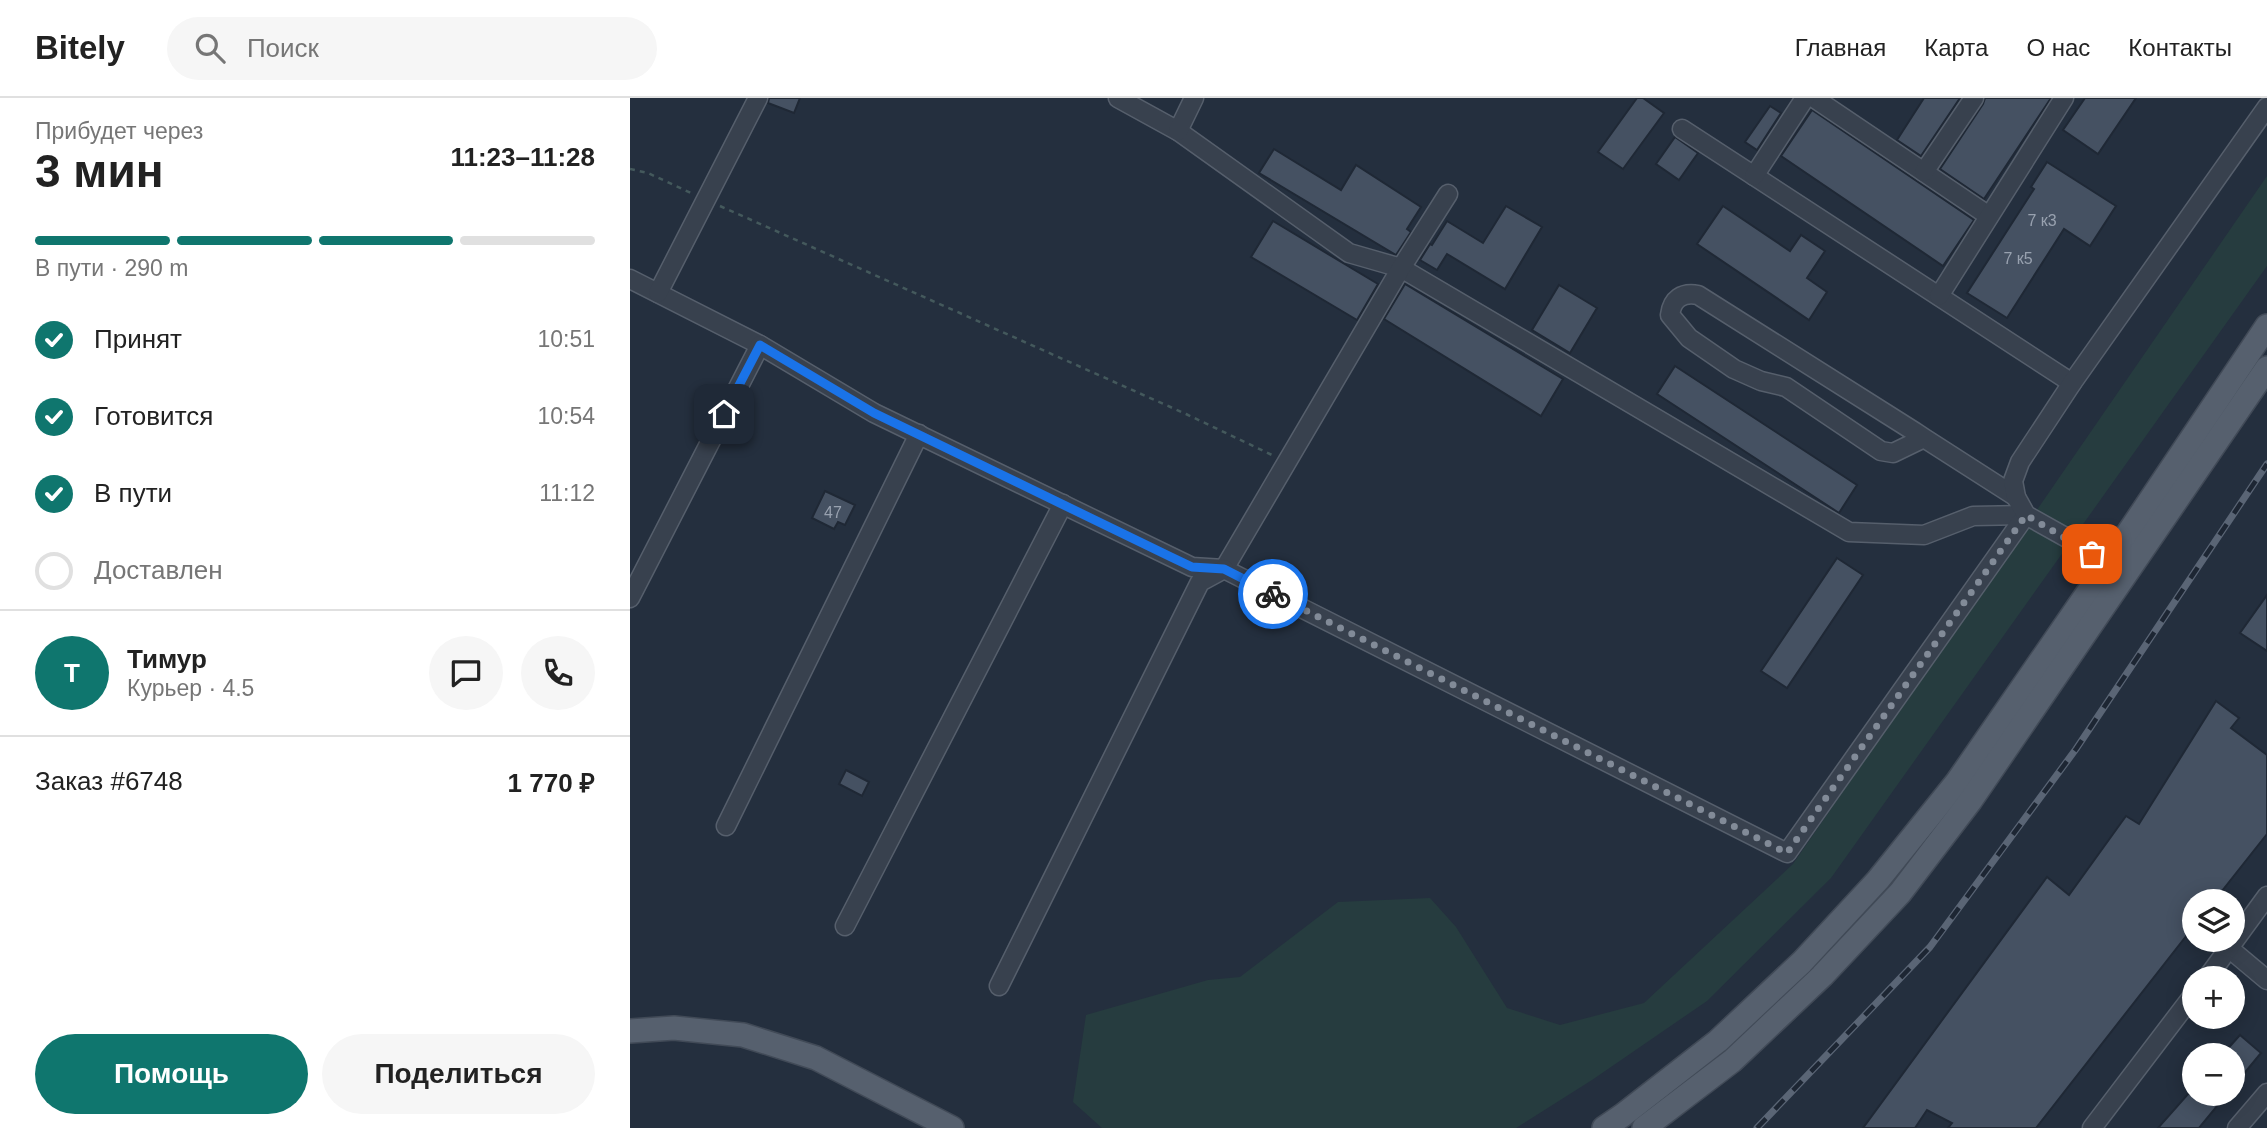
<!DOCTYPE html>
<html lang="ru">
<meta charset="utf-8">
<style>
body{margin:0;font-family:Helvetica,sans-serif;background:#f6f6f6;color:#222;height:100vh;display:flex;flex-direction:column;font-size:26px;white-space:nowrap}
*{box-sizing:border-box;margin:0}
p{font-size:23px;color:#767676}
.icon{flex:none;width:38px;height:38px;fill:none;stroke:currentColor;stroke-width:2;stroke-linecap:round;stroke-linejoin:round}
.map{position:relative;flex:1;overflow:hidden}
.details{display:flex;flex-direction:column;background:#fff;width:630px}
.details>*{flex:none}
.fabs{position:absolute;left:1552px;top:791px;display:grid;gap:14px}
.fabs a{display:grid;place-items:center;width:63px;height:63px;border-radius:50%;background:#fff;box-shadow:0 4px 18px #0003;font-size:35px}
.pin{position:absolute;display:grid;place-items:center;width:60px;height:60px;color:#fff;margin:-30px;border-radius:14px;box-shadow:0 4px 10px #0006}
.courier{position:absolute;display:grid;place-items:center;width:70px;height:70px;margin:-35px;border:5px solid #1a73e8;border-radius:50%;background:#fff;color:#222;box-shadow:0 2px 9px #0007}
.head em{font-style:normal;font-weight:800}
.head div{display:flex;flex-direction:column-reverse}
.head{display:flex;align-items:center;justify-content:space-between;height:119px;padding:0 35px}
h1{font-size:46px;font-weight:800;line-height:52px}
.bar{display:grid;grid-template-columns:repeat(4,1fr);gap:10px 7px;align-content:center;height:84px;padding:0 35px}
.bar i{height:9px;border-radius:5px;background:#e0e0e0}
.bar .on{background:#0f766e}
.bar p{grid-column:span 4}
.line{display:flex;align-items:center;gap:18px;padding:0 35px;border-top:2px solid #e0e0e0}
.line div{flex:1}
.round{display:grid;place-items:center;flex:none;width:74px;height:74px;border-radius:37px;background:#f6f6f6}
ol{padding:0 35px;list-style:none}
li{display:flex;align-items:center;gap:21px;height:77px}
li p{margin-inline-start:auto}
li .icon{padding:7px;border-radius:50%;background:#0f766e;color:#fff;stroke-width:4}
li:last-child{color:#767676}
li i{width:38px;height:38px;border:4px solid #e0e0e0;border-radius:50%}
.button{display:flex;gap:14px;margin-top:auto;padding:14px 35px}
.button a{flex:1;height:80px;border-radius:42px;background:#0f766e;color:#fff;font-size:28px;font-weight:800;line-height:80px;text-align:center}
.button a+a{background:#f6f6f6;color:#222}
header{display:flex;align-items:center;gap:42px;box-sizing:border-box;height:98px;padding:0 35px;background:#fff;border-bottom:2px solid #e0e0e0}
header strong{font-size:33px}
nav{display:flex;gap:38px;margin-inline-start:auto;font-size:24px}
.search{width:490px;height:63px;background:#f6f6f6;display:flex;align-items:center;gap:18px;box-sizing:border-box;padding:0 24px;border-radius:38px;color:#767676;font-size:26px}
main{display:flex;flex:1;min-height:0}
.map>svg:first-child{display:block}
</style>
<header>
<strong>Bitely</strong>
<div class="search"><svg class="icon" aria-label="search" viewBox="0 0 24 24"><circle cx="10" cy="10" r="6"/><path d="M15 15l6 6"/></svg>Поиск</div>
<nav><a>Главная</a><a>Карта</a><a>О нас</a><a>Контакты</a></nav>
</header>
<main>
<section class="details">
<div class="head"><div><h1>3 мин</h1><p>Прибудет через</p></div><em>11:23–11:28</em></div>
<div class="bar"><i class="on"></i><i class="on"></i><i class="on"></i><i></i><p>В пути · 290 m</p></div>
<ol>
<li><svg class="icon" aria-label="check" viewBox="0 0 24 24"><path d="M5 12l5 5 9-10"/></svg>Принят<p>10:51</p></li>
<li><svg class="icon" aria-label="check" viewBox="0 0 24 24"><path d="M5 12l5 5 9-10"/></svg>Готовится<p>10:54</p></li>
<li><svg class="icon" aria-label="check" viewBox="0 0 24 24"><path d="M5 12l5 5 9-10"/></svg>В пути<p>11:12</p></li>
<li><i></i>Доставлен</li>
</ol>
<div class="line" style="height:126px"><b class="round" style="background:#0f766e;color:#fff">Т</b><div><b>Тимур</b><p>Курьер · 4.5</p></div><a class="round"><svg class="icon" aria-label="chat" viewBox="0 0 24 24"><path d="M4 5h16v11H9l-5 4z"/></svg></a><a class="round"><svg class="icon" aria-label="phone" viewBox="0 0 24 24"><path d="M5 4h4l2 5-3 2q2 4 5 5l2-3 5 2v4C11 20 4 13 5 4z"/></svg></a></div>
<div class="line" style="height:91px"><div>Заказ #6748</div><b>1 770 ₽</b></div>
<div class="button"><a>Помощь</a><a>Поделиться</a></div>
</section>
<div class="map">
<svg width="1637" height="1030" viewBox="0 0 1637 1030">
<rect width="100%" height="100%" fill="#242f3e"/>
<polygon fill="#263c3f" points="1637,78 1637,168 1201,780 1077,903 962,982 886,1030 472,1030 443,1004 456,917 578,882 610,879 708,804 800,800 826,829 877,910 930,927 1014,905 1163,766"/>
<g fill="#455162" stroke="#1f2835" stroke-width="2">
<polygon points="139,0 170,0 164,15 138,5"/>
<polygon points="1007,0 1013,0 1034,15 993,71 968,54"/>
<polygon points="1294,0 1330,0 1291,58 1267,42"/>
<polygon points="1355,0 1421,0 1354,101 1310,71 1353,6"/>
<polygon points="1455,0 1506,0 1468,56 1433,32"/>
<polygon points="1140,8 1151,15 1127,52 1115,44"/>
<polygon points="1182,12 1344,122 1313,168 1151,58"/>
<polygon points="1045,39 1068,55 1049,82 1026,66"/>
<polygon points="644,51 711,92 726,67 791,109 777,131 781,134 766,157 629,75"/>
<polygon points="1417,64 1486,108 1460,148 1434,131 1377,220 1337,195 1404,91 1401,89"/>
<polygon points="876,108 912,129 875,191 817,156 807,172 790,162 800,146 802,147 817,123 853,145"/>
<polygon points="1093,108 1160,153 1171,137 1195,153 1177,180 1197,194 1179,222 1067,146"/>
<polygon points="643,123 748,186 727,222 621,159"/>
<polygon points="775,186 933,281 911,318 754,221"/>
<polygon points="929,187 967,210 940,255 902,232"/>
<polygon points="1045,268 1227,387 1209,415 1027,296"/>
<polygon points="195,393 225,407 215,427 208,424 204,431 182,420"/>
<polygon points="1207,460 1233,477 1157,590 1131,573"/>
<polygon points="1637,497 1637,553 1610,535"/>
<polygon points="1586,603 1609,620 1601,630 1637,657 1637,736 1584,803 1564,803 1564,828 1406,1030 1318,1030 1322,1025 1297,1012 1285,1030 1233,1030 1417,779 1439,797 1496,718 1509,726"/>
<polygon points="216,672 239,684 232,698 209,686"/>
<polygon points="1610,937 1631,955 1603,989 1603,957 1592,957"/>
<polygon points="1558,996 1597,996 1569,1030 1528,1030"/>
</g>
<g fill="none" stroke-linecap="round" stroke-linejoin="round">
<g stroke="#565f6c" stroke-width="21">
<g id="minor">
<polyline points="488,0 548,33 719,155 771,170 1219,434 1294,437 1343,418 1396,417"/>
<polyline points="1184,0 1359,118"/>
<polyline points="1052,31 1442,285"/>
<polyline points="548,33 564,0"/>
<polyline points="1294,74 1344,0"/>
<polyline points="1124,78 1175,0"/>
<polyline points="818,96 771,170 594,471 1157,755 1396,417"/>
<polyline points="0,181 130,247 244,315 562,469 594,471"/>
<polyline points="28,195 128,0"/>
<polyline points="1309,198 1434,0"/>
<path d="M1294 340 1263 355 1251 353 1156 289 1131 283 1104 271 1059 240 1040 217C1042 201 1052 194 1068 197L1285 334 1294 340 1386 399"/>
<polyline points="1477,467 1446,445 1396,417 1386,399 1383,383 1390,364 1442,285 1637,9"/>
<polyline points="0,500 130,247"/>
<polyline points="96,728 289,336"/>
<polyline points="215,828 433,406"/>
<polyline points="1600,851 1637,882"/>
<polyline points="1577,880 1637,798"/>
<polyline points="369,888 570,484 594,471"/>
<polyline points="1462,1030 1564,896"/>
<polyline points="1607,1030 1637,995"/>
</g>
</g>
<g stroke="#414a57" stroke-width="26">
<g id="major">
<polyline points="0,933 44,930 113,937 186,960 322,1030"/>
<polyline points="974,1030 993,1017 1088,943 1172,864 1248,782 1327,684 1468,480 1637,228"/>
<polyline points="1014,1030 1102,963 1192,878 1270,795 1341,702 1637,270"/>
</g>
</g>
<g stroke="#44595c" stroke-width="2.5" stroke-dasharray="5 5" stroke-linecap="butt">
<polyline points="0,71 18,75 61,95"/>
<polyline points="90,108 556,316 642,357"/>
</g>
<use href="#minor" stroke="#38414e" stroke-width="18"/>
<use href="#major" stroke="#56606e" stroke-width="23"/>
<g stroke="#5a6575" stroke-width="7">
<polyline id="rail" points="1127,1030 1300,849 1446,651 1637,366"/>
</g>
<use href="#rail" stroke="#1d2633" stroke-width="4.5" stroke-dasharray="13" stroke-linecap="butt"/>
</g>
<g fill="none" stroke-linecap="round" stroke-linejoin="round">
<polyline stroke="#828b98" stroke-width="7" stroke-dasharray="0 12.6" points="643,496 1157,755 1396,417 1462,456"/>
<polyline stroke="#1a73e8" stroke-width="9" points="94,316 130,247 244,315 541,459 562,469 594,471 643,496"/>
</g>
<g text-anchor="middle" stroke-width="6" stroke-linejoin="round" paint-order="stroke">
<g font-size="16" fill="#98a1af">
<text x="1412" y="128">7 к3</text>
<text x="1388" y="166">7 к5</text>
<text x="203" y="420">47</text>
</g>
</g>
</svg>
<div class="fabs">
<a><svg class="icon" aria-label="layers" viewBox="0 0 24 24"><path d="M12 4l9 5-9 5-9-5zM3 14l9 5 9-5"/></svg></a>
<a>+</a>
<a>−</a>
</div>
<div class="pin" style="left:1462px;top:456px;background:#ea580c"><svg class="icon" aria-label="bag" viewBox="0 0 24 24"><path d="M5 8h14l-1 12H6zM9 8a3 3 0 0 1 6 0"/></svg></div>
<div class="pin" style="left:94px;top:316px;background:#1f2937"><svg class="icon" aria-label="home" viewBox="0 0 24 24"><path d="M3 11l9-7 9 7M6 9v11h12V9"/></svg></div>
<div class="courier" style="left:643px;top:496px"><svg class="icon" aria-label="bike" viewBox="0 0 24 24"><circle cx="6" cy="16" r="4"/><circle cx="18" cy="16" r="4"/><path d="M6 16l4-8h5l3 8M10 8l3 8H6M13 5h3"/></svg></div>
</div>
</main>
